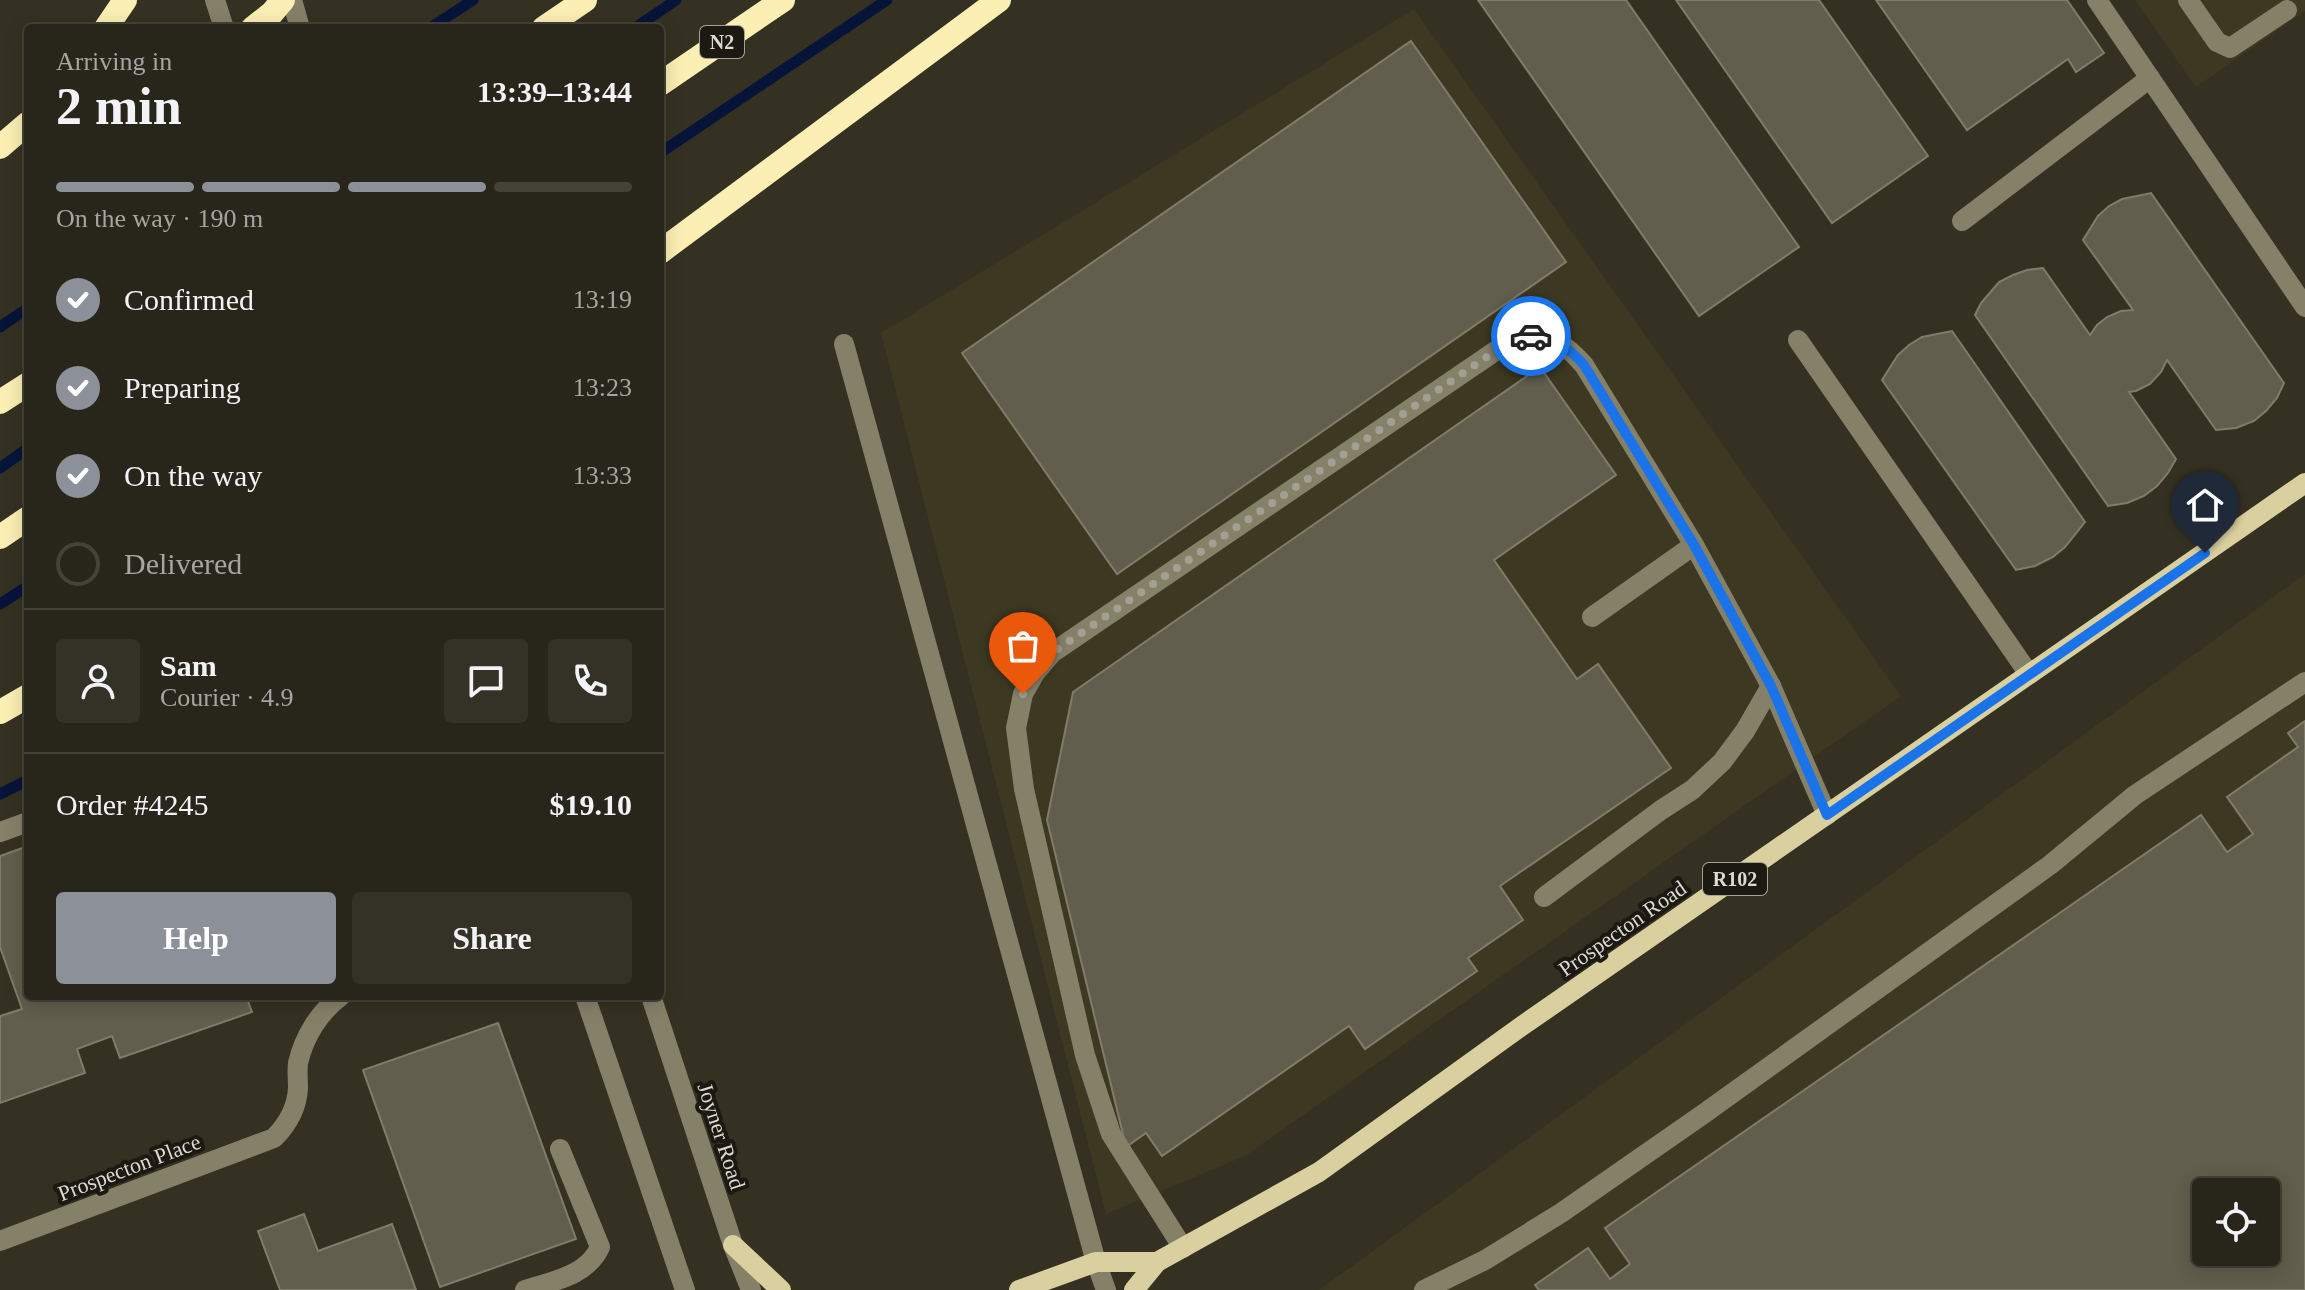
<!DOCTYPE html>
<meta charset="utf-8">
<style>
body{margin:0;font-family:Georgia,serif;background:#343127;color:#f1f3f6;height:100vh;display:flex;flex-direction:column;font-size:30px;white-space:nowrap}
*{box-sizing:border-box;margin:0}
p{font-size:26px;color:#a5a5a2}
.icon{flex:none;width:44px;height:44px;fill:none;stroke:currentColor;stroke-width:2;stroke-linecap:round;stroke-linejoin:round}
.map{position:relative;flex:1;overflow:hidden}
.sheet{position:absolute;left:24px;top:24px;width:640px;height:976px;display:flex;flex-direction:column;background:#28251a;border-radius:8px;box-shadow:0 4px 20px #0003,0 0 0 2px #444239}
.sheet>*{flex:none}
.tools{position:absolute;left:2192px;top:1178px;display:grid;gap:16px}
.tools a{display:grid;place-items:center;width:88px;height:88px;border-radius:8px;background:#28251a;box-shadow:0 4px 20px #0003,0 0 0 2px #444239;font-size:40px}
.pin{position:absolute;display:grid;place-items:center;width:68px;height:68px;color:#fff;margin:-82px -34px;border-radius:50% 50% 50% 0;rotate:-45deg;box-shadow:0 0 8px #0007}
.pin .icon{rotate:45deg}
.courier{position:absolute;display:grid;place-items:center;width:80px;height:80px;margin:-40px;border:6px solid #1a73e8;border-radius:50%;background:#fff;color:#222;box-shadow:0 2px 10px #0007}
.summary em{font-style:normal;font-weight:700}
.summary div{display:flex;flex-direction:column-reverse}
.summary{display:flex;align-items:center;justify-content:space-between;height:136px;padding:0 32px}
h1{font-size:52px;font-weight:700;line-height:60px}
.bar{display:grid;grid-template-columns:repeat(4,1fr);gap:12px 8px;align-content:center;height:96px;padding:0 32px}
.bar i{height:10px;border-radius:6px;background:#444239}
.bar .current{background:#8c9099}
.bar p{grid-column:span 4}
.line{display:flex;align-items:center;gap:20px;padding:0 32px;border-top:2px solid #444239}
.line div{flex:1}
.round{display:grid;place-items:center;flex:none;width:84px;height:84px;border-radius:8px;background:#343127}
ol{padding:0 32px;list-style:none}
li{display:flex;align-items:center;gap:24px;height:88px}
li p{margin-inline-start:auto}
li .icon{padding:8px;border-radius:50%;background:#8c9099;color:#fff;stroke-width:4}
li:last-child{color:#a5a5a2}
li i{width:44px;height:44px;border:4px solid #444239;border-radius:50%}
.button{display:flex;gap:16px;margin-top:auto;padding:16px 32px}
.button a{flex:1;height:92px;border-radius:8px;background:#8c9099;color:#fff;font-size:32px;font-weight:700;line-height:92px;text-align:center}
.button a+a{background:#343127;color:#f1f3f6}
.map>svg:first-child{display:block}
</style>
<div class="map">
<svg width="2305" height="1290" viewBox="0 0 2305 1290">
<rect width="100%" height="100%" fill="#353122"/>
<g fill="#3c3821" fill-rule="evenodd">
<polygon points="2135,0 2305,0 2305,11 2196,87"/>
<polygon points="1414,9 1901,696 1245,1156 1106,1214 881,333"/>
<path d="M2305 574V1290H1319ZM2206 1192H2266V1252H2206Z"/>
</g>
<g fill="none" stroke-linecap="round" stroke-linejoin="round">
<g stroke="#07143a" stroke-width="11">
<polyline points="430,28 473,0"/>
<polyline points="635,28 676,0"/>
<polyline points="660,153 887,0"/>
<polyline points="0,327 28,308"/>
<polyline points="0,468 28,448"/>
<polyline points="0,604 28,586"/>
<polyline points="0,794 28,780"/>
</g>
</g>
<g fill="#615e4d" stroke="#7f7c6a" stroke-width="2" fill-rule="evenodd">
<polygon points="1478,0 1626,0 1799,247 1699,316"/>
<polygon points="1676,0 1819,0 1928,156 1832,223"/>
<polygon points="1876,0 2067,0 2104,53 2076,72 2068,59 1967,130"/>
<polygon points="1411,41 1566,262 1117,574 962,353"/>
<polygon points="2151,193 2284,383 2277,398 2266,411 2254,421 2236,428 2216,430 2167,360 2161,372 2150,384 2136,391 2129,392 2176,459 2168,473 2157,486 2144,496 2127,503 2108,506 1975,315 1981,303 1999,282 2013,275 2027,270 2043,268 2090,335 2097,325 2107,317 2121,311 2133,310 2083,240 2098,216 2109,206 2122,199"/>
<polygon points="1952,331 2085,522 2065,547 2053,557 2035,566 2016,570 1882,380 1898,355 1909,345 1922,337"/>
<polygon points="1540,367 1616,475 1494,560 1577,679 1598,664 1671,768 1500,886 1523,920 1468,958 1477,971 1365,1049 1349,1026 1162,1156 1146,1133 1126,1147 1047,820 1073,692"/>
<path d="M2305 721V1290H1539L1535 1285 1588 1248 1610 1279 1630 1264 1605 1228 2201 815 2227 852 2253 834 2227 797 2298 747 2288 733ZM2206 1192H2266V1252H2206Z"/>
<polygon points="28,846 28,996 246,996 252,1012 120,1058 112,1036 77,1049 85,1073 0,1103 0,1016 22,1009 0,947 0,856"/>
<polygon points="498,1023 576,1239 440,1287 363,1070"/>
<polygon points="304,1214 318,1251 392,1224 416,1290 280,1290 258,1231"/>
</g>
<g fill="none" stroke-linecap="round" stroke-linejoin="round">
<g stroke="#858169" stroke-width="20">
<polyline points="215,0 224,28"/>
<polyline points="292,0 300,28"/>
<polyline points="2097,0 2305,307"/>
<polyline points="2188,0 2217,42 2230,48 2287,10"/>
<polyline points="1962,221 2150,78"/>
<polyline points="1798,340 2029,674"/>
<polyline points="844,344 1096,1262 1106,1290"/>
<polyline points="1592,617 1694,545"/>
<polyline points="0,832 28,822"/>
<polyline points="1544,897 1661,810 1692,790 1722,762 1745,731 1771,686"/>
<polyline points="585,996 685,1290"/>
<polyline points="651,996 733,1245 751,1290"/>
<path d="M0 1241 274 1138C288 1124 297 1108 298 1088 298 1080 297 1071 298 1063 304 1037 319 1012 341 996"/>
<path d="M1183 1248 1111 1134 1085 1055 1024 789 1016 728 1023 694 1035 673 1052 653 1513 339C1547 333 1561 339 1584 365L1694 545 1771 686 1827 815"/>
<path d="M525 1290C553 1281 587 1276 600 1247L560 1149"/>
<polyline points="1424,1290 1485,1260 1561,1213 1702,1115 2050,865 2135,795 2305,682"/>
</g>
<g stroke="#dad09f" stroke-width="20">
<polyline points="733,1245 781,1290"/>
<polyline points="1019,1290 1096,1262 1157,1262"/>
<polyline points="1134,1290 1157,1262 1319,1172 1519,1028 2305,483"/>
</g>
<g stroke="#fbefb4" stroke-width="24">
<polyline points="106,28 125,0"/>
<polyline points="253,28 272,13 283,0"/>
<polyline points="544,28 585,0"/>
<polyline points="660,84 783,0"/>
<polyline points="0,147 28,123"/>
<polyline points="660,252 999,0"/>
<polyline points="0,402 28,384"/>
<polyline points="0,537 28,518"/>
<polyline points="0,712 28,696"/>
</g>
</g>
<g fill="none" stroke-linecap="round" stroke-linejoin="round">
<polyline stroke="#a2a094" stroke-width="8" stroke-dasharray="0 14.4" points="1023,694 1035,673 1052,653 1513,339 1531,336"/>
<path stroke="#1a73e8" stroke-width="10" d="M1531 336C1555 337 1569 348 1584 365L1694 545 1771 686 1827 815 2205 553"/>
</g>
<g text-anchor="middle" stroke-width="8" stroke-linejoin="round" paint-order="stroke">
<g fill="#1b1912" stroke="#a3a198" stroke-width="2">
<rect x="700" y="26" width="44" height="32" rx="6"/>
<rect x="1703" y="863" width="64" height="32" rx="6"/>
</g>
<g font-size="20" font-weight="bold" fill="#dddbd1">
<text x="722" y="49">N2</text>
<text x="1735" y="886">R102</text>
</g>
<g font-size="22" fill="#dddbd1" stroke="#1b1912">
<text transform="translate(1622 928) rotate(-35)" y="8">Prospecton Road</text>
<text transform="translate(722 1136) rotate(72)" y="8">Joyner Road</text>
<text transform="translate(129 1167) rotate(-21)" y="8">Prospecton Place</text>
</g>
</g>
</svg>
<div class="tools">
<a><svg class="icon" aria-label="locate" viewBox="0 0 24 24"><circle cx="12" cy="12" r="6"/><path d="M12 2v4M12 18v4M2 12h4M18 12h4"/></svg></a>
</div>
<div class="pin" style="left:1023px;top:694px;background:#ea580c"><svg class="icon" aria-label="bag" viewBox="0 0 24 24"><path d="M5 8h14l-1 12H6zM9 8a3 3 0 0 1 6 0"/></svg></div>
<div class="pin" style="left:2205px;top:553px;background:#1f2937"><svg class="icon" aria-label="home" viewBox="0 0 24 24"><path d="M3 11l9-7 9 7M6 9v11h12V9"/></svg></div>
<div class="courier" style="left:1531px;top:336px"><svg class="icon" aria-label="car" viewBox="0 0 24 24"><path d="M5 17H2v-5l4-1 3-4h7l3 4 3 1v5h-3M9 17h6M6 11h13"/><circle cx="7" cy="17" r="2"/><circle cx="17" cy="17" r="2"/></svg></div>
<section class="sheet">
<div class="summary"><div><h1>2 min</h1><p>Arriving in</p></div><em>13:39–13:44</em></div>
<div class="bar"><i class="current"></i><i class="current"></i><i class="current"></i><i></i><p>On the way · 190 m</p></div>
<ol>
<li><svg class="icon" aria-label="check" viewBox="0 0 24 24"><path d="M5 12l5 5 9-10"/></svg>Confirmed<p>13:19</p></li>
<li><svg class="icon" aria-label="check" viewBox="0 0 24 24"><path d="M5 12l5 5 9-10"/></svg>Preparing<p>13:23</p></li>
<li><svg class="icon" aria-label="check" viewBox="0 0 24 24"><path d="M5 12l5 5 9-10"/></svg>On the way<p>13:33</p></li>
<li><i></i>Delivered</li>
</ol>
<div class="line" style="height:144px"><a class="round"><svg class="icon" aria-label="person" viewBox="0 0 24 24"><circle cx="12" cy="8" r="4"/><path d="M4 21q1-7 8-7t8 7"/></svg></a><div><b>Sam</b><p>Courier · 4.9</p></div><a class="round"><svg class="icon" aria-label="chat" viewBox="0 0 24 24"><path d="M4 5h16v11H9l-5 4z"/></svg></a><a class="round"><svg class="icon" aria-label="phone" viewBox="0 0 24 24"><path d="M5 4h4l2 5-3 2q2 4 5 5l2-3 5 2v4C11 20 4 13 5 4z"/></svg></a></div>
<div class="line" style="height:104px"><div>Order #4245</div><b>$19.10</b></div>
<div class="button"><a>Help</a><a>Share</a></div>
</section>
</div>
